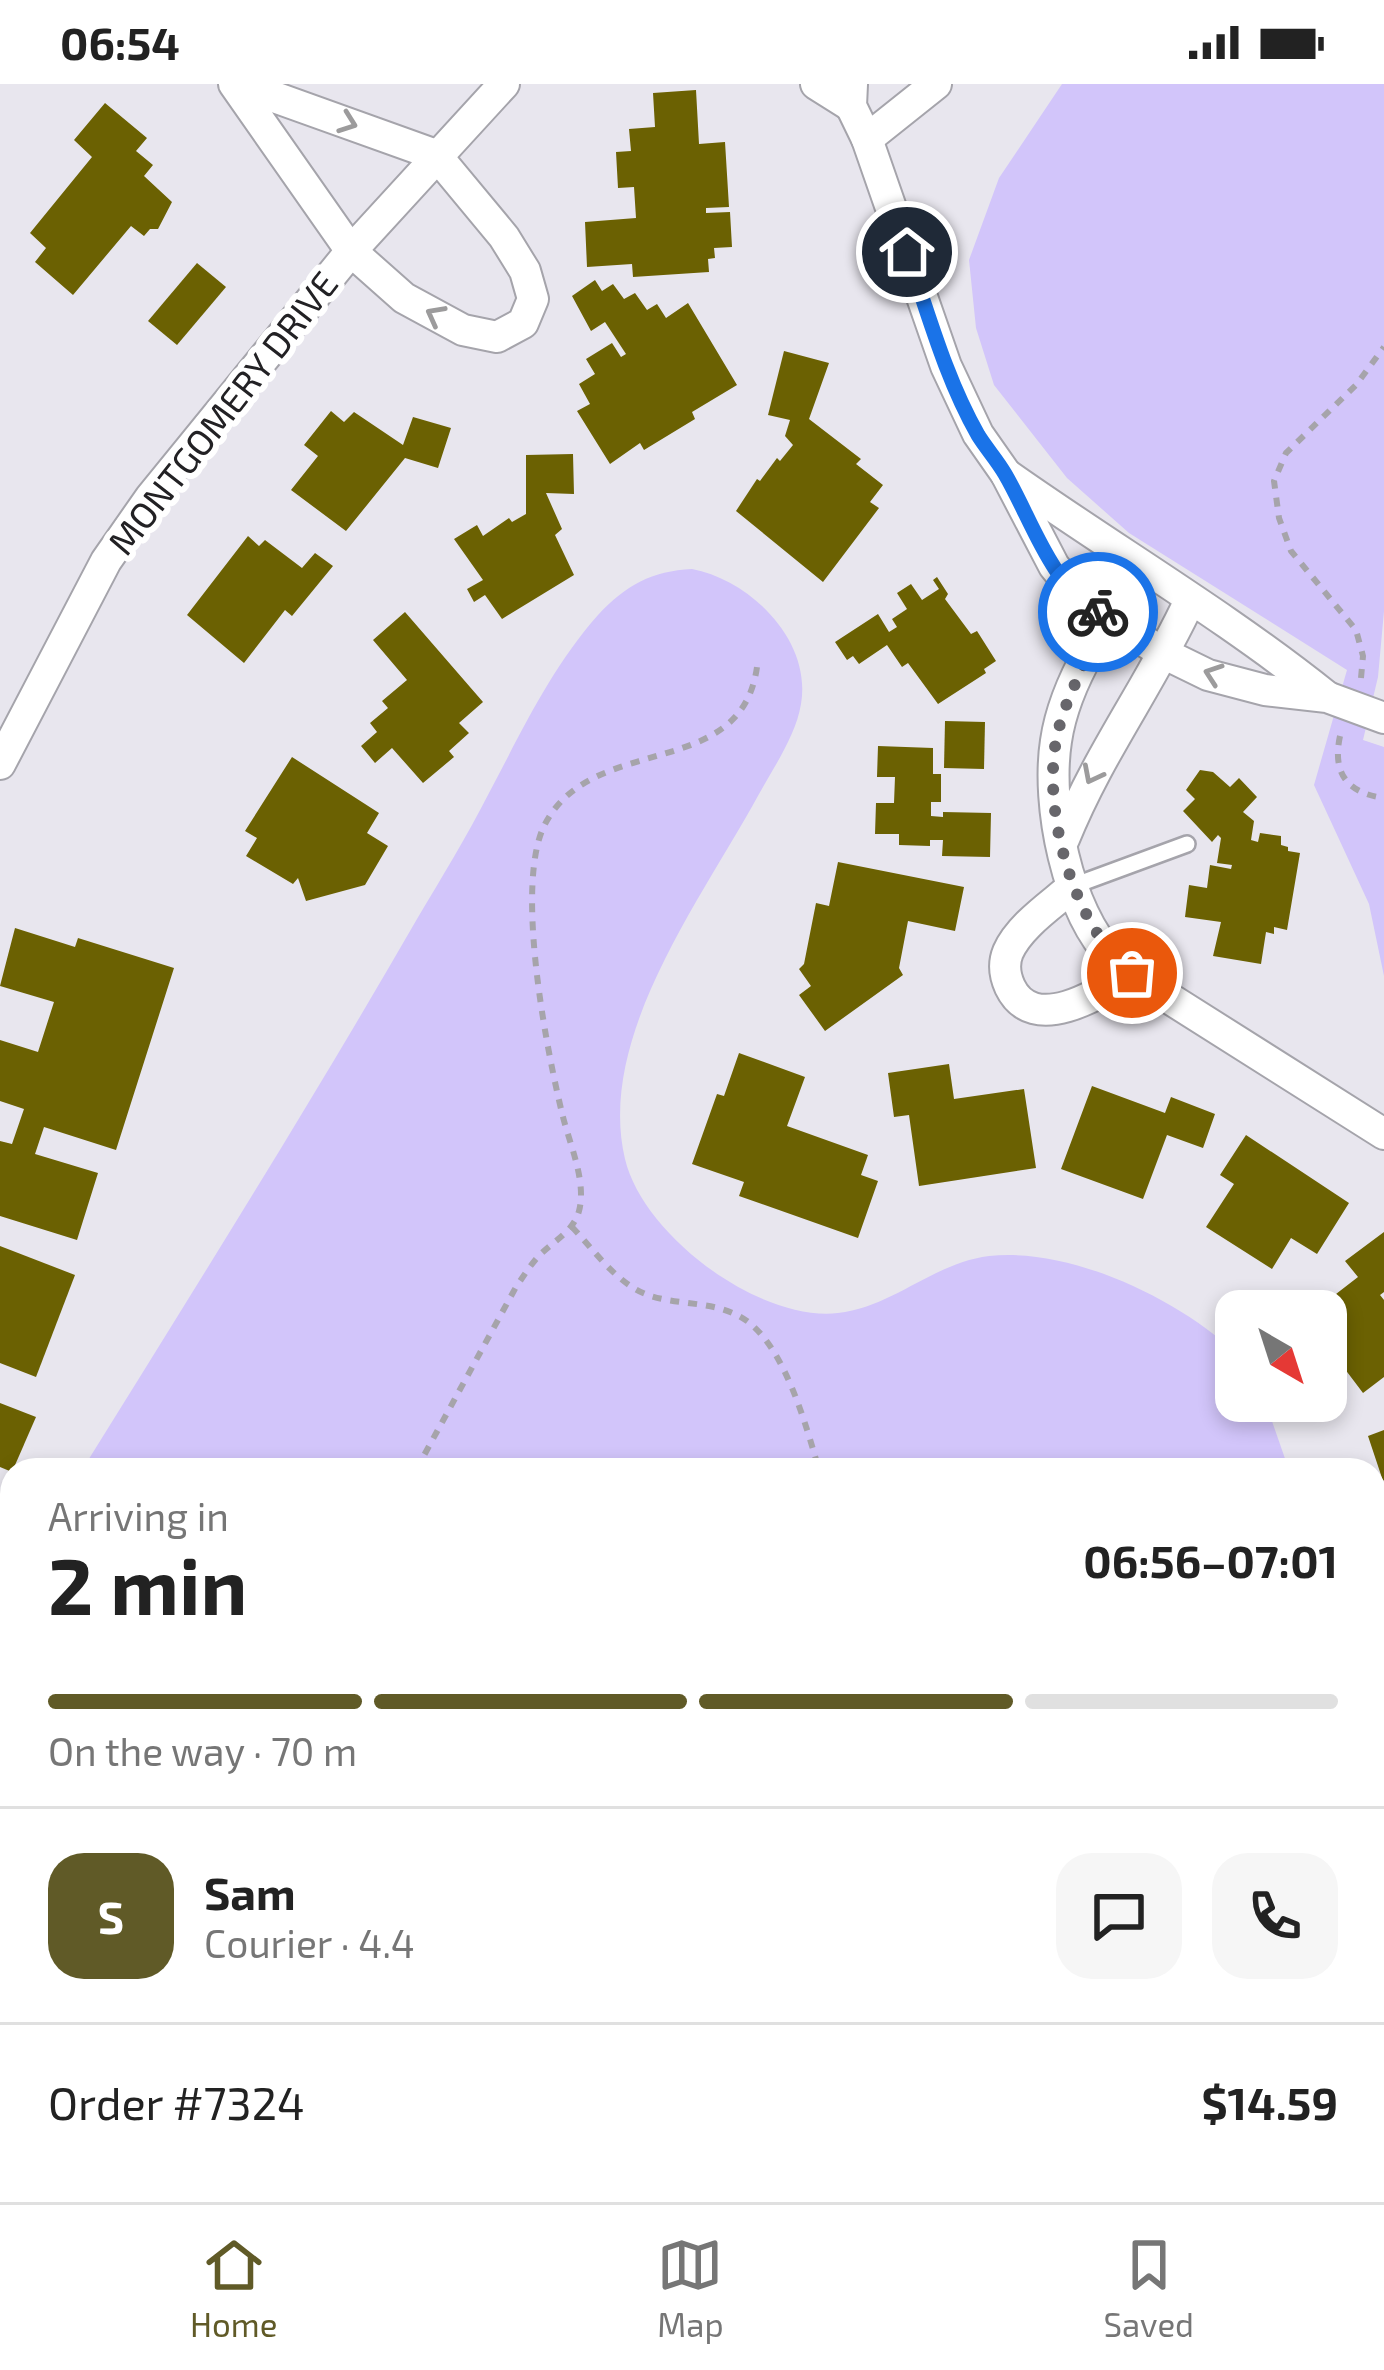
<!DOCTYPE html>
<meta charset="utf-8">
<style>
body{margin:0;font-family:"Exo 2",sans-serif;background:#f6f6f6;color:#222;height:100vh;display:flex;flex-direction:column;font-size:45px;white-space:nowrap}
*{box-sizing:border-box;margin:0}
p{font-size:39px;color:#767676}
.icon{flex:none;width:66px;height:66px;fill:none;stroke:currentColor;stroke-width:2;stroke-linecap:round;stroke-linejoin:round}
.map{position:relative;flex:1;overflow:hidden}
.drawer{position:absolute;left:0px;top:1374px;width:1386px;height:744px;display:flex;flex-direction:column;background:#fff;border-radius:36px 36px 0 0;box-shadow:0 6px 18px #0003}
.drawer>*{flex:none}
.needle{width:78px;rotate:141deg}
.controls{position:absolute;left:1215px;top:1206px;display:grid;gap:24px}
.controls a{display:grid;place-items:center;width:132px;height:132px;border-radius:24px;background:#fff;box-shadow:0 6px 18px #0003;font-size:60px}
.pin{position:absolute;display:grid;place-items:center;width:102px;height:102px;color:#fff;margin:-51px;border:6px solid #fff;border-radius:50%;box-shadow:0 3px 12px #0007}
.courier{position:absolute;display:grid;place-items:center;width:120px;height:120px;margin:-60px;border:9px solid #1a73e8;border-radius:50%;background:#fff;color:#222;box-shadow:0 3px 15px #0007}
.head em{font-style:normal;font-weight:700}
.head div{display:flex;flex-direction:column-reverse}
.head{display:flex;align-items:center;justify-content:space-between;height:204px;padding:0 48px}
h1{font-size:78px;font-weight:700;line-height:90px}
.bar{display:grid;grid-template-columns:repeat(4,1fr);gap:18px 12px;align-content:center;height:144px;padding:0 48px}
.bar i{height:15px;border-radius:9px;background:#e0e0e0}
.bar .selected{background:#605a27}
.bar p{grid-column:span 4}
.line{display:flex;align-items:center;gap:30px;padding:0 48px;border-top:3px solid #e0e0e0}
.line div{flex:1}
.round{display:grid;place-items:center;flex:none;width:126px;height:126px;border-radius:36px;background:#f6f6f6}
.status{display:flex;justify-content:space-between;align-items:center;height:84px;padding:0 60px;background:#fff;direction:ltr}
.status svg{height:33px;fill:currentColor}
.tabs{display:flex;justify-content:space-around;align-items:center;height:168px;border-top:3px solid #e0e0e0;background:#fff;font-size:33px;color:#767676}
.tabs a{display:grid;justify-items:center;gap:6px}
.tabs .selected{color:#605a27}
.map>svg:first-child{display:block}
</style>
<div class="status"><b>06:54</b><svg viewBox="0 0 49 12"><path d="M0 12V9h3v3zM5 12V6h3v6zM10 12V3h3v9zM15 12V0h3v12zM26 1h20v11H26zM47 4h2v5h-2z"/></svg></div>
<div class="map">
<svg width="1384" height="2118" viewBox="0 0 1384 2118">
<rect width="100%" height="100%" fill="#e8e6ee"/>
<g fill="#d2c5fa">
<polygon points="1062,0 1384,0 1384,527 1378,593 1363,656 1384,663 1384,892 1369,820 1314,701 1347,586 1129,449 1067,394 994,301 976,244 969,176 999,94"/>
<path d="M692 485C750 496 812 556 801 620 796 651 774 683 759 710 702 815 596 952 625 1075 643 1151 759 1238 838 1229 893 1223 933 1179 989 1172 1071 1163 1178 1215 1236 1269V1317H1265L1289 1386H82C195 1204 310 1021 417 835 442 793 467 752 489 709 522 647 551 584 598 531 626 501 652 487 692 485Z"/>
<polygon points="12,1525 12,2106 326,2106 322,2118 0,2118 0,1550"/>
<polygon points="1374,1666 1384,1708 1384,2118 978,2118 975,2106 1374,2106"/>
</g>
<g fill="#6b6102">
<polygon points="696,6 699,60 725,58 729,123 706,124 706,129 730,128 732,163 714,164 715,174 708,175 709,188 633,193 632,180 587,183 585,138 636,134 634,103 618,104 616,68 631,67 629,45 655,43 653,9"/>
<polygon points="105,19 147,54 136,67 153,81 144,92 172,118 158,145 150,145 144,152 131,142 73,211 35,178 46,164 30,149 92,73 74,56"/>
<polygon points="197,179 226,203 177,261 148,237"/>
<polygon points="595,196 602,207 613,200 624,215 635,209 647,226 657,220 666,234 688,219 737,301 692,328 695,335 644,366 640,359 610,380 577,327 590,320 579,300 595,290 586,275 612,259 621,273 626,270 605,238 591,247 572,212"/>
<polygon points="784,267 829,279 809,335 861,375 856,380 883,401 870,418 879,424 823,498 736,427 757,395 760,397 777,374 780,377 793,361 785,352 790,336 768,331"/>
<polygon points="331,327 344,338 354,328 403,361 413,333 451,344 438,384 405,374 346,447 291,406 318,372 304,361"/>
<polygon points="573,370 574,410 546,409 562,445 555,451 574,491 502,535 485,511 474,518 467,505 483,496 454,455 477,441 483,452 509,434 512,438 526,430 526,371"/>
<polygon points="248,452 259,462 265,456 302,484 315,469 333,482 292,532 285,526 244,579 187,531"/>
<polygon points="937,493 948,510 945,515 971,550 977,547 996,577 984,585 986,589 938,620 908,579 902,583 887,561 859,580 853,572 847,576 835,558 878,530 889,548 897,543 892,535 907,525 897,509 911,500 922,516 939,505 933,496"/>
<polygon points="405,528 483,618 459,639 469,649 449,667 454,673 423,699 392,664 375,679 361,662 377,648 370,639 388,624 382,617 407,596 373,556"/>
<polygon points="945,637 985,638 984,685 944,684"/>
<polygon points="878,662 933,664 933,690 941,690 941,718 931,718 931,732 943,733 943,728 991,729 990,773 942,772 943,756 930,756 930,762 899,761 899,750 875,750 876,719 894,719 895,693 877,693"/>
<polygon points="292,673 379,729 367,749 388,762 365,801 306,817 298,794 293,800 246,772 257,754 245,747"/>
<polygon points="1200,686 1213,688 1230,703 1239,694 1257,713 1243,728 1254,737 1251,756 1258,758 1260,749 1281,752 1281,761 1288,763 1288,767 1300,769 1287,846 1274,843 1274,850 1266,848 1261,880 1213,872 1221,838 1185,833 1189,801 1207,804 1210,781 1231,785 1232,781 1217,779 1221,754 1218,751 1212,758 1183,727 1195,715 1186,706"/>
<polygon points="838,778 964,803 955,847 908,837 899,884 903,891 825,947 799,911 811,902 799,885 804,880 816,819 829,822"/>
<polygon points="15,844 75,863 78,854 174,884 116,1066 44,1043 35,1070 98,1089 77,1156 0,1132 0,1057 12,1060 24,1025 0,1017 0,956 38,968 54,918 0,902"/>
<polygon points="739,969 805,993 787,1042 868,1071 861,1091 878,1097 858,1154 739,1112 744,1098 692,1080 717,1010 724,1012"/>
<polygon points="949,980 954,1015 1024,1005 1036,1084 919,1102 909,1031 894,1033 888,989"/>
<polygon points="1092,1002 1165,1029 1171,1013 1215,1030 1203,1064 1167,1051 1143,1115 1061,1085"/>
<polygon points="1246,1051 1349,1119 1317,1170 1291,1154 1272,1185 1206,1143 1234,1100 1220,1091"/>
<polygon points="1384,1148 1384,1208 1380,1211 1384,1216 1384,1293 1363,1309 1326,1260 1326,1227 1314,1227 1358,1193 1345,1177"/>
<polygon points="0,1162 75,1191 36,1293 0,1279"/>
<polygon points="0,1319 36,1333 12,1388 0,1383"/>
<polygon points="1384,1346 1384,1396 1383,1397 1368,1352"/>
<polygon points="391,2106 520,2106 516,2118 387,2118"/>
<polygon points="731,2106 766,2106 802,2114 801,2118 728,2118"/>
</g>
<g fill="none" stroke-linecap="round" stroke-linejoin="round">
<g stroke="#a5a4ab" stroke-width="20">
<polyline id="service" points="1073,802 1187,760"/>
</g>
<g stroke="#a5a4ab" stroke-width="34">
<g id="minor">
<polyline points="234,0 351,167 404,214 463,246 497,253 523,239 533,215 525,187 504,153 436,71 238,0"/>
<polyline points="816,0 851,22"/>
<polyline points="852,0 851,22 867,55 946,282 978,350 1006,390 1054,482 1086,521 1165,570 1208,591 1265,606 1327,613 1384,634"/>
<polyline points="867,55 936,0"/>
<path d="M1006 390C1112 465 1225 531 1326 612"/>
<path d="M1144 486C1108 534 1065 595 1056 657 1046 721 1067 827 1113 874 1121 883 1133 890 1142 897L1384 1050"/>
<polyline points="0,680 106,477 150,414 351,167 504,0"/>
<path d="M1064 755C1099 668 1152 599 1190 516"/>
<path d="M1073 802C1053 820 1020 841 1008 868 1003 880 1005 892 1010 903 1034 953 1102 908 1132 889"/>
<polyline points="633,2118 638,2106"/>
</g>
</g>
<g stroke="#a6a4aa" stroke-width="6" stroke-dasharray="9 9" stroke-linecap="butt">
<polyline points="1361,594 1363,572 1356,546 1291,467 1279,434 1274,397 1286,369 1356,301 1384,263"/>
<path d="M1340 652C1332 689 1347 709 1384 714"/>
<path d="M572 1143C594 1166 617 1200 648 1211 676 1221 711 1217 739 1232 783 1255 806 1341 819 1386"/>
<path d="M416 1386 516 1203C523 1193 529 1183 537 1174 551 1158 573 1149 579 1127 587 1097 569 1059 562 1029 546 963 515 803 544 742 591 647 741 699 757 583"/>
<polyline points="1058,2106 1062,2118"/>
<polyline points="250,2118 254,2106"/>
</g>
<use href="#service" stroke="#fff" stroke-width="15"/>
<use href="#minor" stroke="#fff" stroke-width="30"/>
</g>
<defs><path id="oneway-chevron" d="M-2-3.5L2.5 0L-2 3.5" fill="none" stroke-width="1.6" stroke-linecap="round" stroke-linejoin="round" transform="scale(3)"/></defs>
<g stroke="#9c9b9c">
<use href="#oneway-chevron" transform="translate(348 39) rotate(20)"/>
<use href="#oneway-chevron" transform="translate(435 231) rotate(-152)"/>
<use href="#oneway-chevron" transform="translate(1213 590) rotate(-161)"/>
<use href="#oneway-chevron" transform="translate(1092 691) rotate(117)"/>
</g>
<g fill="none" stroke-linecap="round" stroke-linejoin="round">
<path stroke="#67666b" stroke-width="12" stroke-dasharray="0 21.6" d="M1098 528 1108 534C1089 572 1066 611 1057 652 1041 724 1073 843 1132 889"/>
<path stroke="#1a73e8" stroke-width="15" d="M907 168C928 229 946 295 978 351 986 364 997 376 1005 390 1032 436 1049 498 1098 528"/>
</g>
<g text-anchor="middle" stroke-width="12" stroke-linejoin="round" paint-order="stroke">
<g font-size="36" fill="#222124" stroke="#fff">
<text transform="translate(223 329) rotate(-52)" y="13">MONTGOMERY DRIVE</text>
</g>
</g>
</svg>
<div class="controls">
<a><svg class="needle" viewBox="-14 -14 28 28"><path d="M0-13l5 13h-10z" fill="#e53935"/><path d="M0 13l5-13h-10z" fill="#767676"/></svg></a>
</div>
<div class="pin" style="left:1132px;top:889px;background:#ea580c"><svg class="icon" aria-label="bag" viewBox="0 0 24 24"><path d="M5 8h14l-1 12H6zM9 8a3 3 0 0 1 6 0"/></svg></div>
<div class="pin" style="left:907px;top:168px;background:#1f2937"><svg class="icon" aria-label="home" viewBox="0 0 24 24"><path d="M3 11l9-7 9 7M6 9v11h12V9"/></svg></div>
<div class="courier" style="left:1098px;top:528px"><svg class="icon" aria-label="bike" viewBox="0 0 24 24"><circle cx="6" cy="16" r="4"/><circle cx="18" cy="16" r="4"/><path d="M6 16l4-8h5l3 8M10 8l3 8H6M13 5h3"/></svg></div>
<section class="drawer">
<div class="head"><div><h1>2 min</h1><p>Arriving in</p></div><em>06:56–07:01</em></div>
<div class="bar"><i class="selected"></i><i class="selected"></i><i class="selected"></i><i></i><p>On the way · 70 m</p></div>
<div class="line" style="height:216px"><b class="round" style="background:#605a27;color:#fff">S</b><div><b>Sam</b><p>Courier · 4.4</p></div><a class="round"><svg class="icon" aria-label="chat" viewBox="0 0 24 24"><path d="M4 5h16v11H9l-5 4z"/></svg></a><a class="round"><svg class="icon" aria-label="phone" viewBox="0 0 24 24"><path d="M5 4h4l2 5-3 2q2 4 5 5l2-3 5 2v4C11 20 4 13 5 4z"/></svg></a></div>
<div class="line" style="height:156px"><div>Order #7324</div><b>$14.59</b></div>
</section>
</div>
<nav class="tabs">
<a class="selected"><svg class="icon" aria-label="home" viewBox="0 0 24 24"><path d="M3 11l9-7 9 7M6 9v11h12V9"/></svg>Home</a>
<a><svg class="icon" aria-label="map" viewBox="0 0 24 24"><path d="M3 6l6-2 6 2 6-2v14l-6 2-6-2-6 2zM9 4v14M15 6v14"/></svg>Map</a>
<a><svg class="icon" aria-label="saved" viewBox="0 0 24 24"><path d="M7 4h10v16l-5-4-5 4z"/></svg>Saved</a>
</nav>
